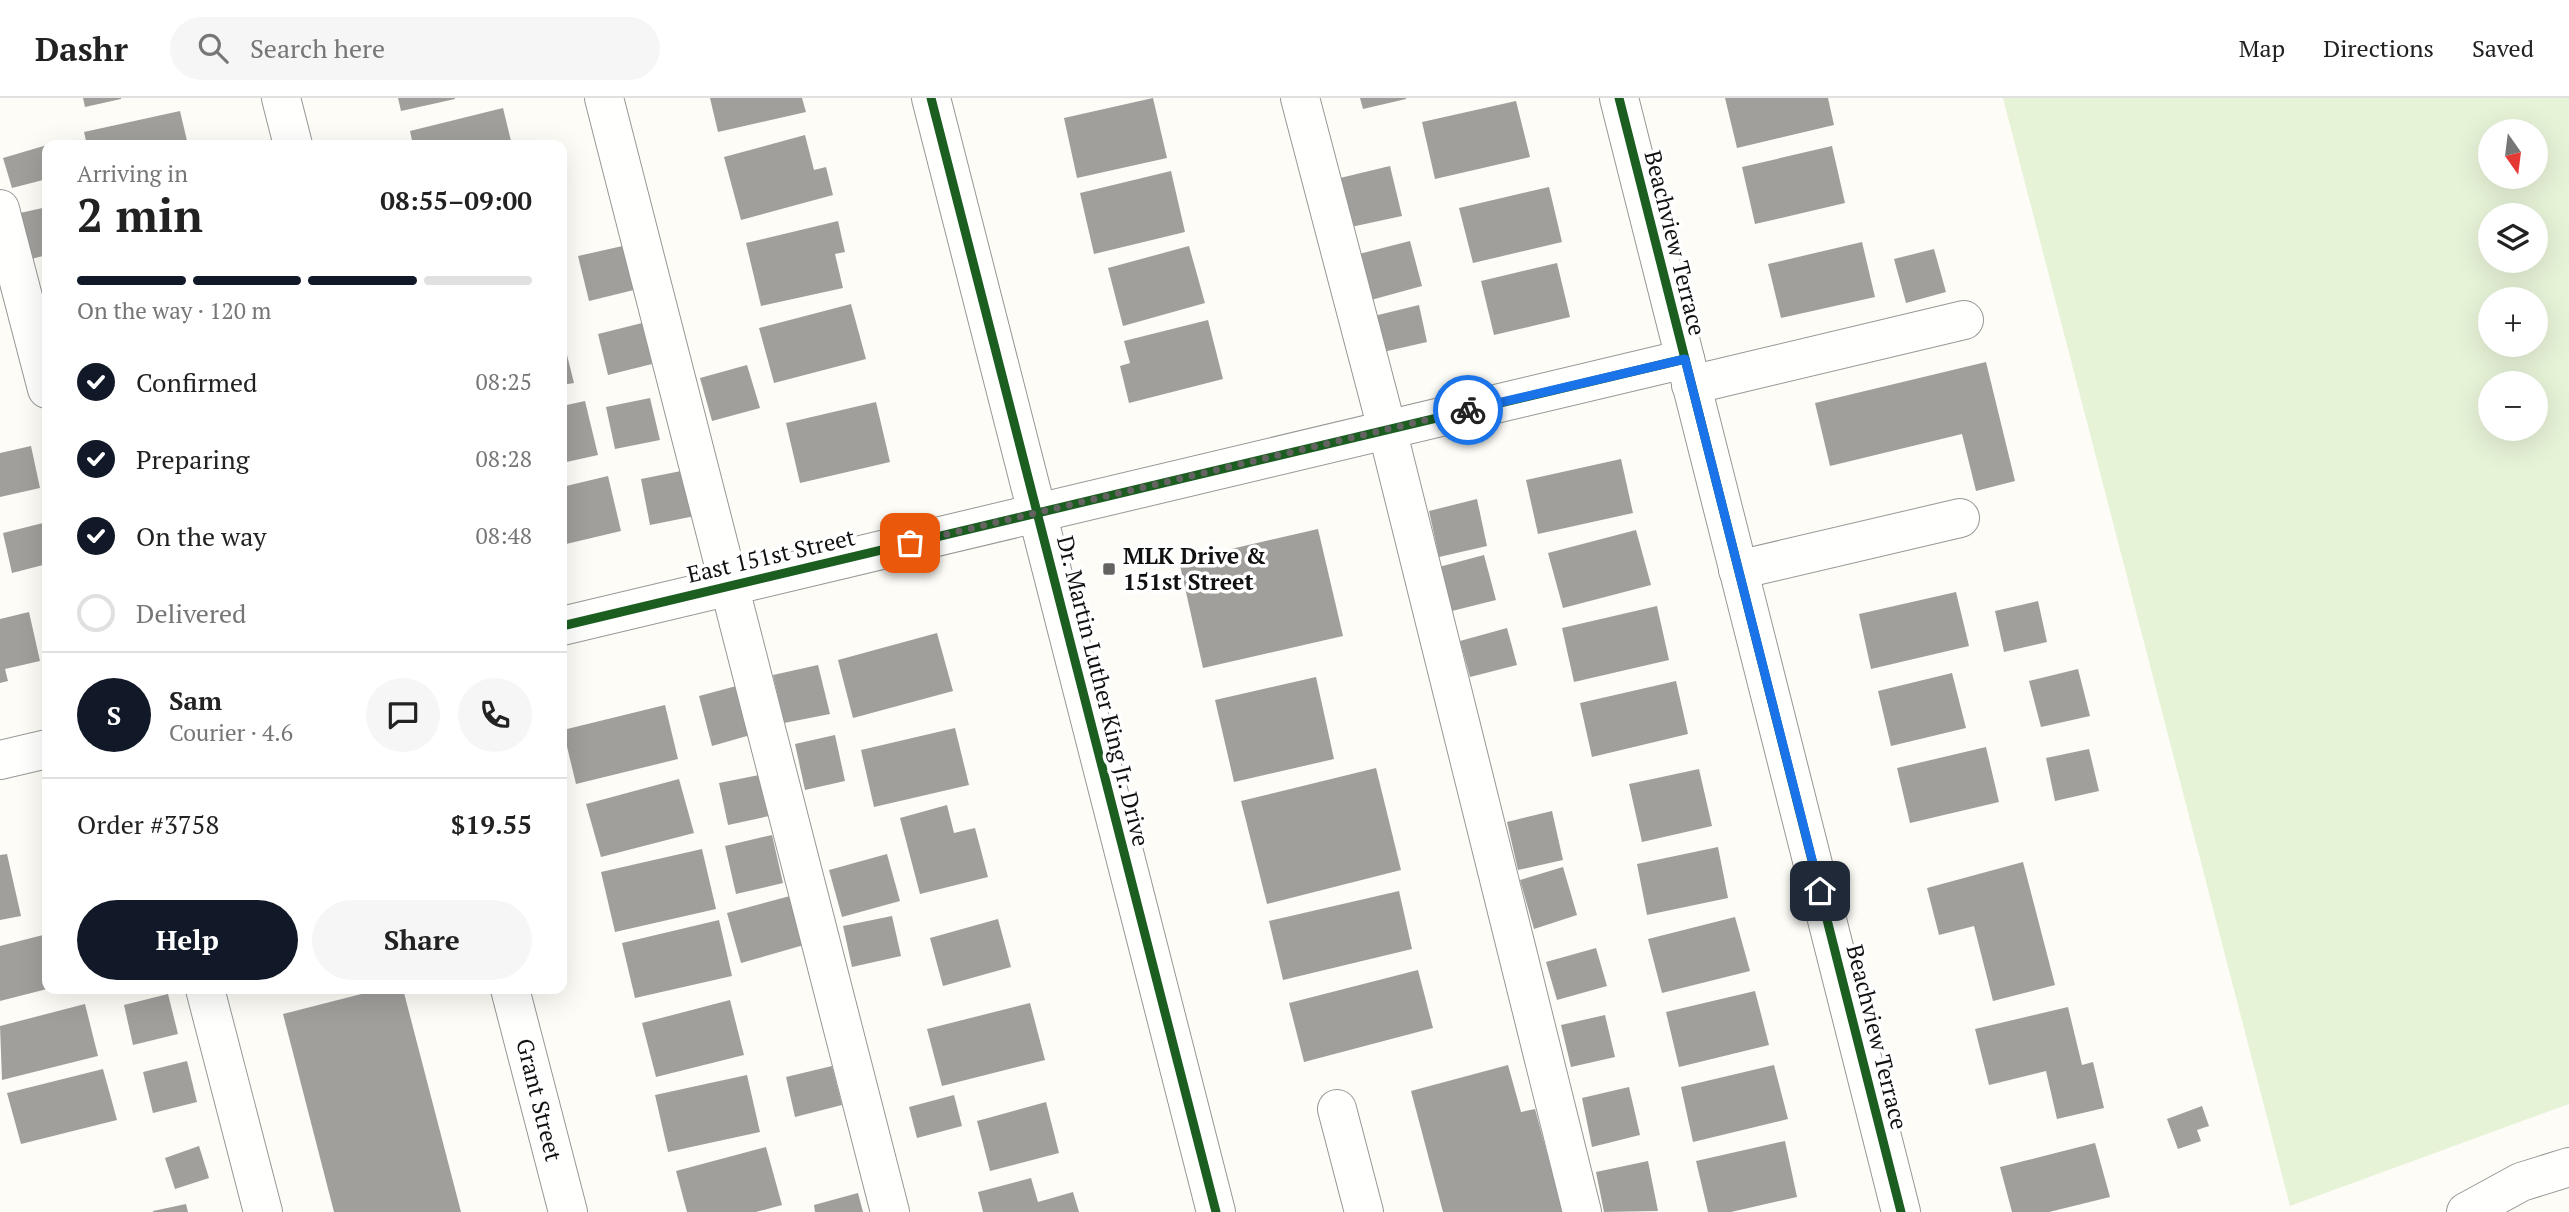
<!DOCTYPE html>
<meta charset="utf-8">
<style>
body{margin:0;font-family:"PT Serif",serif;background:#f6f6f6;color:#222;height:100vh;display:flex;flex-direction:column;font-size:26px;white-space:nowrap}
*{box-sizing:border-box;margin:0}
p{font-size:23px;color:#767676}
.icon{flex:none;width:38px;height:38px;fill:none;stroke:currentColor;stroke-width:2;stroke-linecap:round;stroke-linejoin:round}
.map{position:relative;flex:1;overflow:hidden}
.panel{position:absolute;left:42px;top:42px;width:525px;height:854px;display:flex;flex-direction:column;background:#fff;border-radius:14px;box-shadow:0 7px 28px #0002}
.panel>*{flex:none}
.needle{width:46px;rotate:166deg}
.fabs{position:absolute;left:2478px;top:21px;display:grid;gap:14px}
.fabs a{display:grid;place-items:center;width:70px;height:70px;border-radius:50%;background:#fff;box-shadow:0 7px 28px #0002;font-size:35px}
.pin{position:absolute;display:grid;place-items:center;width:60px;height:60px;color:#fff;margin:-30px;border-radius:14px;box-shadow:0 4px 10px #0006}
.courier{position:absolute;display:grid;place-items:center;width:70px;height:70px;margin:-35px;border:5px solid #1a73e8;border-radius:50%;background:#fff;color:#222;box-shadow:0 2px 9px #0007}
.head em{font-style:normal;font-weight:700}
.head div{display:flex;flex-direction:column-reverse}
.head{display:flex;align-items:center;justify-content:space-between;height:119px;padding:0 35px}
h1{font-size:46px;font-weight:700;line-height:52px}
.bar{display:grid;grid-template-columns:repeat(4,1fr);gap:10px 7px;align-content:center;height:84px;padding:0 35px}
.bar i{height:9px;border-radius:5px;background:#e0e0e0}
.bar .current{background:#111827}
.bar p{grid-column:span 4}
.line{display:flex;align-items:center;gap:18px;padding:0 35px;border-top:2px solid #e0e0e0}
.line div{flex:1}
.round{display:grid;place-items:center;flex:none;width:74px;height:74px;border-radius:37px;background:#f6f6f6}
ol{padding:0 35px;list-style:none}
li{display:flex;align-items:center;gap:21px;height:77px}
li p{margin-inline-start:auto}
li .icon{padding:7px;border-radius:50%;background:#111827;color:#fff;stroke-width:4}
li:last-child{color:#767676}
li i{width:38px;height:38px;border:4px solid #e0e0e0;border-radius:50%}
.action{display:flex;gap:14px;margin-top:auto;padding:14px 35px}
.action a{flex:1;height:80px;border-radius:42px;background:#111827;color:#fff;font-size:28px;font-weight:700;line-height:80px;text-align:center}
.action a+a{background:#f6f6f6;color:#222}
header{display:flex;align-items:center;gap:42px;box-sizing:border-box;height:98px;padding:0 35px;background:#fff;border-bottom:2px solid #e0e0e0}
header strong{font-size:33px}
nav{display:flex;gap:38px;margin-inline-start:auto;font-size:24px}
.search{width:490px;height:63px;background:#f6f6f6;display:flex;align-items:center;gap:18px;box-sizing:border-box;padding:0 24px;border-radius:38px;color:#767676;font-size:26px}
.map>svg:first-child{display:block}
</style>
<header>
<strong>Dashr</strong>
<div class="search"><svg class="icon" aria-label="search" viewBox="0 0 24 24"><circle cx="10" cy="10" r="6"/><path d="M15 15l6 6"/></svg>Search here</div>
<nav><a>Map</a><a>Directions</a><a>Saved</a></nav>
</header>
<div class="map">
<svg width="2569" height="1114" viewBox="0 0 2569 1114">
<rect width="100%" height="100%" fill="#fdfcf7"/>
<path fill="#e7f3d7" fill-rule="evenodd" d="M2003 0H2569V1006L2290 1108ZM2490 33H2536V79H2490ZM2490 117H2536V163H2490ZM2490 201H2536V247H2490ZM2490 285H2536V331H2490Z"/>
<g fill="#a19f9c">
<polygon points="83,0 121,0 121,1 85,9"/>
<polygon points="398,0 455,0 455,1 401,13"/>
<polygon points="710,0 802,0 806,14 718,34"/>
<polygon points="1153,0 1167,60 1077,80 1064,20"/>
<polygon points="1360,0 1406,0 1406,1 1363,11"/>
<polygon points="1725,0 1828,0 1834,27 1737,50"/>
<polygon points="1516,3 1530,59 1435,81 1422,24"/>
<polygon points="503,10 512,47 413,47 410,33"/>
<polygon points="180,13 188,47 87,47 84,34"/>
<polygon points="805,37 814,72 826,69 833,97 741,122 724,59"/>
<polygon points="47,47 47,81 12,90 3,60"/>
<polygon points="1832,48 1845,105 1755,126 1742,69"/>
<polygon points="1390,68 1402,118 1351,129 1340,80"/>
<polygon points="1171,73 1185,134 1094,156 1080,95"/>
<polygon points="1549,89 1562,144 1473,165 1459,110"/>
<polygon points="47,109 47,157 31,161 20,115"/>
<polygon points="838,123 845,154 835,156 843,190 761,208 746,145"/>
<polygon points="1410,143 1422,188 1371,202 1359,156"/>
<polygon points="1862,144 1875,199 1781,220 1768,166"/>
<polygon points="627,147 638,191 589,203 578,158"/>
<polygon points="1189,148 1205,205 1123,228 1108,170"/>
<polygon points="1934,151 1946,194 1906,205 1894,161"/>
<polygon points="1557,165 1570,219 1494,237 1481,183"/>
<polygon points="851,206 866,261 774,285 759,230"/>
<polygon points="1419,207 1427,244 1383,254 1374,218"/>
<polygon points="1208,222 1223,281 1129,305 1120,268 1130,265 1124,243"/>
<polygon points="642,225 652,266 608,277 598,236"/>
<polygon points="562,237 574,285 562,287"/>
<polygon points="1986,264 2015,383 1976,393 1962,336 1830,368 1815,305"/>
<polygon points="747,267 760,310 712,323 700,280"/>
<polygon points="650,300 660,342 615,351 606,309"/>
<polygon points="585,303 598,357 562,365 562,308"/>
<polygon points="876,304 890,364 800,385 786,325"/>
<polygon points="31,348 40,390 0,399 0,355"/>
<polygon points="1621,361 1633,415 1538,436 1526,382"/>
<polygon points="686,372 695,418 650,427 641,381"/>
<polygon points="608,378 621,433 562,447 562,389"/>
<polygon points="1477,401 1487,448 1439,459 1429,413"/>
<polygon points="47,424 47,466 12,475 3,435"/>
<polygon points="1318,431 1343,538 1203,570 1179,463"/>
<polygon points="1636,432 1651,487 1563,510 1548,455"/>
<polygon points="1484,457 1496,502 1452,513 1439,469"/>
<polygon points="1956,494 1969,548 1871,571 1859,516"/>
<polygon points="2038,503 2047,544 2004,554 1995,513"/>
<polygon points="1657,508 1669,562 1574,584 1562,530"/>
<polygon points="29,514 40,563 5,571 8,583 0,585 0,521"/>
<polygon points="1507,530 1517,567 1470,579 1460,543"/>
<polygon points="937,535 953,593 853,620 838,562"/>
<polygon points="818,567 830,616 784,625 773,577"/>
<polygon points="2078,571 2090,618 2041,629 2029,583"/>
<polygon points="1952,575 1966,630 1891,648 1878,593"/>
<polygon points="1316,579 1334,661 1234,684 1215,602"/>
<polygon points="1676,583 1688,636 1592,659 1580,605"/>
<polygon points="740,587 754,636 712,648 699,598"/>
<polygon points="665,607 678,661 576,686 563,632"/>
<polygon points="955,630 969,687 874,709 861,652"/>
<polygon points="835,637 845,683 805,692 795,646"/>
<polygon points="1986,649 1999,704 1910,725 1897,670"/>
<polygon points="2089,651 2099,693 2055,703 2046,660"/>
<polygon points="1376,670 1401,772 1267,806 1241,703"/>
<polygon points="1699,671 1712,728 1642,744 1629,686"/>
<polygon points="764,676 774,717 728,727 719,685"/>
<polygon points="679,681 694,735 601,759 586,706"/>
<polygon points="947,707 954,735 975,730 988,779 920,796 900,720"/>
<polygon points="1552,713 1563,762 1518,772 1507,724"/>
<polygon points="772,737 783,785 736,796 725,748"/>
<polygon points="1718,749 1728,800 1647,817 1637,766"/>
<polygon points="702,751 716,811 615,834 601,774"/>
<polygon points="7,756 21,818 0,822 0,757"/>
<polygon points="887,756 900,803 842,819 829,772"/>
<polygon points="2023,764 2055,887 1993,903 1974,828 1939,837 1927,790"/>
<polygon points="1563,769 1577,817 1534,831 1520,782"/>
<polygon points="1399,793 1412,851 1283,882 1269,823"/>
<polygon points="790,798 804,847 741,865 727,815"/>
<polygon points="892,818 901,858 852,869 843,828"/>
<polygon points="1735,819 1750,873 1662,895 1648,841"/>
<polygon points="998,821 1011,869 943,888 930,840"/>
<polygon points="719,822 732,878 635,900 622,845"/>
<polygon points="47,836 47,891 0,903 0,848"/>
<polygon points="1596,850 1607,888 1557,902 1546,864"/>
<polygon points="1418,872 1433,930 1304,964 1289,905"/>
<polygon points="381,891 403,891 461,1114 334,1114 283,916"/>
<polygon points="1755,893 1769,947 1679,969 1666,914"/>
<polygon points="168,896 178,936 133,947 124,907"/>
<polygon points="730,902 744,957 656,979 642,925"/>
<polygon points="1030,905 1045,962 942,988 927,931"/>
<polygon points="85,906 98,958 2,982 0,928"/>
<polygon points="2068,909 2082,967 2093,964 2104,1010 2057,1021 2046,973 1989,987 1975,931"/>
<polygon points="1605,917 1615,959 1571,969 1561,927"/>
<polygon points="187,963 197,1004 153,1015 143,974"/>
<polygon points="1508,967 1521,1014 1535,1011 1563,1114 1443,1114 1411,993"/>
<polygon points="1774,967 1788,1021 1693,1044 1681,989"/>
<polygon points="832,968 842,1007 795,1019 786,979"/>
<polygon points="103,971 117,1022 21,1046 7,995"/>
<polygon points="747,977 760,1034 668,1054 655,997"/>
<polygon points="1629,989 1640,1037 1592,1049 1582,1000"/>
<polygon points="954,997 962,1028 917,1040 909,1009"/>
<polygon points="1046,1004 1059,1055 990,1073 977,1023"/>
<polygon points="2202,1008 2209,1028 2197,1032 2201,1043 2178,1051 2167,1021"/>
<polygon points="1785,1043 1797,1099 1731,1114 1708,1114 1696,1063"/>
<polygon points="2095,1045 2110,1099 2049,1114 2012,1114 2000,1069"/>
<polygon points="199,1048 209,1080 175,1091 165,1060"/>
<polygon points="766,1049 782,1107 756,1114 687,1114 676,1073"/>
<polygon points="1648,1063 1658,1113 1604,1114 1596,1074"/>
<polygon points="1031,1080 1038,1104 1073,1094 1079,1114 983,1114 978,1094"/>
<polygon points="858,1095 863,1114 815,1114 814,1107"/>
<polygon points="186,1106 188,1114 153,1114 153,1113"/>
</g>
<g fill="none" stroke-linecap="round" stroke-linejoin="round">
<g stroke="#979795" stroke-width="40">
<g id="minor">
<polyline points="281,0 293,47"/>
<polyline points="604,0 890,1114"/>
<polyline points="931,0 1216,1114"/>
<polyline points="1300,0 1387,331 1582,1114"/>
<polyline points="1619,0 1901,1114"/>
<polyline points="0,111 47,291"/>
<polyline points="1691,287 1964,222"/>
<polyline points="1738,472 1960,420"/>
<polyline points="562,528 1685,261"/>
<polyline points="0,662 47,651"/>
<polyline points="205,891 263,1114"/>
<polyline points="510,891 568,1114"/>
<polyline points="1337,1011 1364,1114"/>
<polyline points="2466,1114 2521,1084 2569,1069"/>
</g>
</g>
<use href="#minor" stroke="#fffffe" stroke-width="38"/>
<g stroke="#fff" stroke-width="13">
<g id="cycleway">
<polyline points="931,0 1216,1114"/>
<polyline points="1619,0 1901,1114"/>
<polyline points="562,528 1685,261"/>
</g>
</g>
<use href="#cycleway" stroke="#1b5e20" stroke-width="9"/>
</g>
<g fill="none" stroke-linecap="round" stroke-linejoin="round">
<polyline stroke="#646362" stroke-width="7" stroke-dasharray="0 12.6" points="910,445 1468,312"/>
<polyline stroke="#1a73e8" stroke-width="9" points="1468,312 1685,261 1820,793"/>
</g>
<rect fill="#646362" stroke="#fff" stroke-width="2.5" x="1102" y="464" width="14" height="14" rx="3.5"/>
<g text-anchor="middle" stroke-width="7" stroke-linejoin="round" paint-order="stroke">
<g font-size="23" fill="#111" stroke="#fff">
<text transform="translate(1675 145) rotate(76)" y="8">Beachview Terrace</text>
<text transform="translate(771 458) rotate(-13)" y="8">East 151st Street</text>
<text transform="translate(1103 593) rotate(76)" y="8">Dr. Martin Luther King Jr. Drive</text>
<text transform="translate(1877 939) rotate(76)" y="8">Beachview Terrace</text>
<text transform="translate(539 1002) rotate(76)" y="8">Grant Street</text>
</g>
<g font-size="23" font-weight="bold" fill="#111" stroke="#fff" text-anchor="start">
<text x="1123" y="466">MLK Drive &amp;<tspan x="1123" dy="26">151st Street</tspan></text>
</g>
</g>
</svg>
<div class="fabs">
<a><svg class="needle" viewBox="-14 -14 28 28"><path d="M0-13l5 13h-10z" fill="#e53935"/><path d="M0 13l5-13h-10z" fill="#767676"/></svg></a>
<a><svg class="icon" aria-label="layers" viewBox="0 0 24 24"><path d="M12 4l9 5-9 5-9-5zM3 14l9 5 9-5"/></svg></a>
<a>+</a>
<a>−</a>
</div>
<div class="pin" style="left:910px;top:445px;background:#ea580c"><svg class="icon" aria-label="bag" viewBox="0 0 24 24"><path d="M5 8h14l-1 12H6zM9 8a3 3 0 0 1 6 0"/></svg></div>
<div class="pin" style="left:1820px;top:793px;background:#1f2937"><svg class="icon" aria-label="home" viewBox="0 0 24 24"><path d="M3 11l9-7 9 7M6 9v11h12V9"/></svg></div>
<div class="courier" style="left:1468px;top:312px"><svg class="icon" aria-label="bike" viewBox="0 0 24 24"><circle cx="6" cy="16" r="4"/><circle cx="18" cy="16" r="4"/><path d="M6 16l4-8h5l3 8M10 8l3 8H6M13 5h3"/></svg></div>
<section class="panel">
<div class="head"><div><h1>2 min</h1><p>Arriving in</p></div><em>08:55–09:00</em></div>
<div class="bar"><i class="current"></i><i class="current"></i><i class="current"></i><i></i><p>On the way · 120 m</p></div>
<ol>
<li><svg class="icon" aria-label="check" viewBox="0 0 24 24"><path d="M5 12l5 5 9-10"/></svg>Confirmed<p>08:25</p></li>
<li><svg class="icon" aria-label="check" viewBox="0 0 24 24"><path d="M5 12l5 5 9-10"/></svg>Preparing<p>08:28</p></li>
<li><svg class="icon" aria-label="check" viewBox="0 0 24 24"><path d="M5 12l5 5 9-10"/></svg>On the way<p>08:48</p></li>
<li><i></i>Delivered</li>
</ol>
<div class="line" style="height:126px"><b class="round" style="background:#111827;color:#fff">S</b><div><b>Sam</b><p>Courier · 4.6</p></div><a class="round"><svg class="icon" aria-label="chat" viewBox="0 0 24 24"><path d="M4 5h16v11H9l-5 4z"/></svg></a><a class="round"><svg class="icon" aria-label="phone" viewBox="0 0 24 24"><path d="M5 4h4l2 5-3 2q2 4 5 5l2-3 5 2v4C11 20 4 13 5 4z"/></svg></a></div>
<div class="line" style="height:91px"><div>Order #3758</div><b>$19.55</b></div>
<div class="action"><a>Help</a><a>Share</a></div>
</section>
</div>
